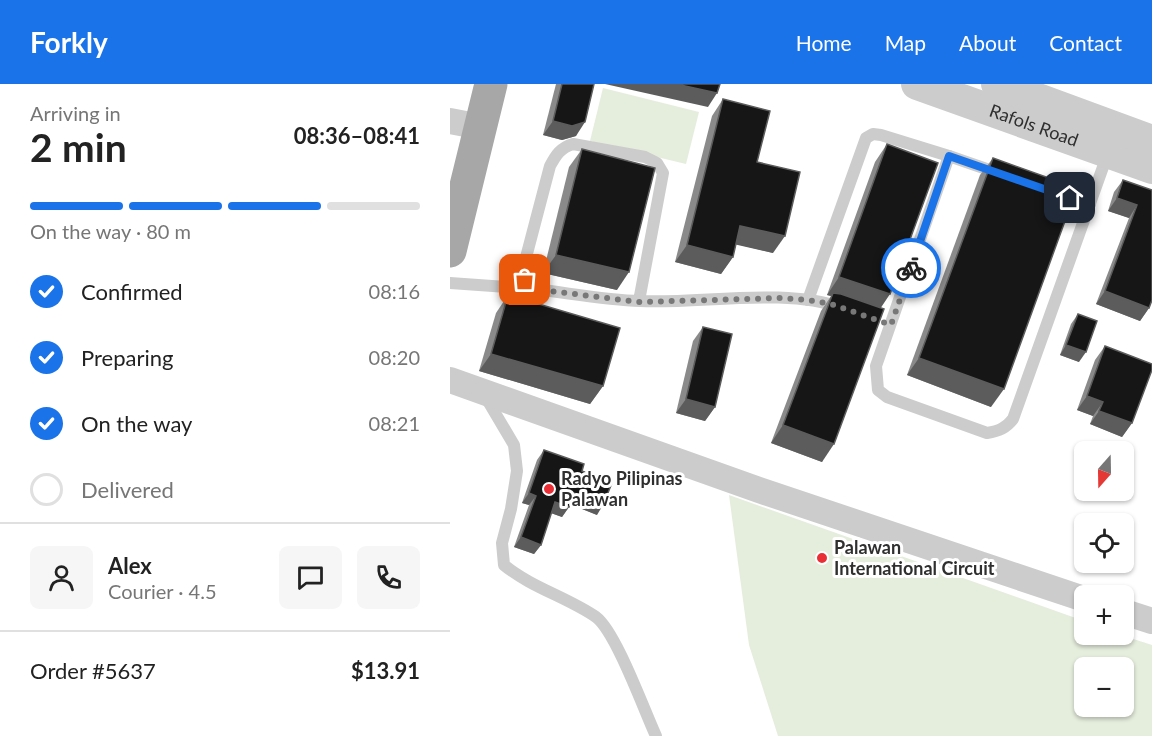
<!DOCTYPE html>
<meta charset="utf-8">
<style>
body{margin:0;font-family:Lato,sans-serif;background:#f6f6f6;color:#222;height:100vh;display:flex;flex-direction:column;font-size:22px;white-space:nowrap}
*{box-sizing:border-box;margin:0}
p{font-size:20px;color:#767676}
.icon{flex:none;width:33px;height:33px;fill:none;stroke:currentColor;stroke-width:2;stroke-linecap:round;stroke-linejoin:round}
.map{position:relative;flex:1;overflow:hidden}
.drawer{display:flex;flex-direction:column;background:#fff;width:450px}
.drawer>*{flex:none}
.needle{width:39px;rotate:200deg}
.controls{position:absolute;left:624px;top:357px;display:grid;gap:12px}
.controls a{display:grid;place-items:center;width:60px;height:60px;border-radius:9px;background:#fff;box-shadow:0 2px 4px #0004;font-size:30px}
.pin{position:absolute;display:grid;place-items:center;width:51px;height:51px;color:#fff;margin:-26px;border-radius:12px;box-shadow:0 3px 9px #0006}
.courier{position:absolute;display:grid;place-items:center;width:60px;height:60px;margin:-30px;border:4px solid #1a73e8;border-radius:50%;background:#fff;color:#222;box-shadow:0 2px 8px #0007}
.summary em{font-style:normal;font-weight:700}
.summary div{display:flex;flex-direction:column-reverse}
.summary{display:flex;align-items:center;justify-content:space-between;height:102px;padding:0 30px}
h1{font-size:39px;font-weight:700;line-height:45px}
.bar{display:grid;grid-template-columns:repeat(4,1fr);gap:9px 6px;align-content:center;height:72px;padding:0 30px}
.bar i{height:8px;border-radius:4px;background:#e0e0e0}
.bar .active{background:#1a73e8}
.bar p{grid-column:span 4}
.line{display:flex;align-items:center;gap:15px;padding:0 30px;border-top:2px solid #e0e0e0}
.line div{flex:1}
.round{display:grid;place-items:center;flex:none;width:63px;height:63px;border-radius:9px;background:#f6f6f6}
ol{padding:0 30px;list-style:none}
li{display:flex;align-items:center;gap:18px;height:66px}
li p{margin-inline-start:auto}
li .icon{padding:6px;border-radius:50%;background:#1a73e8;color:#fff;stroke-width:4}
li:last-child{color:#767676}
li i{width:33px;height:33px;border:3px solid #e0e0e0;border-radius:50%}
header{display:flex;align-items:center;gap:36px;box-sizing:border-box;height:84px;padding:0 30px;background:#1a73e8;color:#fff}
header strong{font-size:28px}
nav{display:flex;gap:33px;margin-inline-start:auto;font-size:21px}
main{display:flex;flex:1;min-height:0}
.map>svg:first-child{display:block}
</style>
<header>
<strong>Forkly</strong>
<nav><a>Home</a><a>Map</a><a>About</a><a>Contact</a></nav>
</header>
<main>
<section class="drawer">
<div class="summary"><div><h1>2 min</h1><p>Arriving in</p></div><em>08:36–08:41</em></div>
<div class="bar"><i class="active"></i><i class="active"></i><i class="active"></i><i></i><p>On the way · 80 m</p></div>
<ol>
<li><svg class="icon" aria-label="check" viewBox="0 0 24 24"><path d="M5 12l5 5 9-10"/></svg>Confirmed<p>08:16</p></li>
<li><svg class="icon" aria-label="check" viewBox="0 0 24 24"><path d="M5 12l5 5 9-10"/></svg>Preparing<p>08:20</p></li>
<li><svg class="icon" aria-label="check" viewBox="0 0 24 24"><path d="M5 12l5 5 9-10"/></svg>On the way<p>08:21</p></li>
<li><i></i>Delivered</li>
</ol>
<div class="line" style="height:108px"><a class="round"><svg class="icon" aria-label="person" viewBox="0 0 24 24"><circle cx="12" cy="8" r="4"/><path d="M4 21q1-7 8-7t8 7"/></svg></a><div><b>Alex</b><p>Courier · 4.5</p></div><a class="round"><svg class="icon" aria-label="chat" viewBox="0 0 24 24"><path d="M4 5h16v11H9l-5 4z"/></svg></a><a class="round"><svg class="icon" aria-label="phone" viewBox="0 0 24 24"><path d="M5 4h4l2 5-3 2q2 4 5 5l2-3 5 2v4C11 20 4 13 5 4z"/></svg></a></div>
<div class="line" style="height:78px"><div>Order #5637</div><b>$13.91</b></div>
</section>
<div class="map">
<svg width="702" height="652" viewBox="0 0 702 652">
<rect width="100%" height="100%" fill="#fff"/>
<g fill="#e5eddd" fill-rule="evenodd">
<polygon points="153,4 249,28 236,80 140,57"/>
<path d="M279 411 634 537V550L671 551 702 561V652H328L299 561ZM634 584H674V622H634Z"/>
</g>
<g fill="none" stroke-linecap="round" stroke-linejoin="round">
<g stroke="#ccc" stroke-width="12">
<path d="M548 89 499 72 426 282 428 306 437 313 537 349C549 347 556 344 563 335L658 69"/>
<polyline points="610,110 640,120"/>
<polyline points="0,199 84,205"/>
<polyline points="358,216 416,54 423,50 431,51 499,72"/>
<path d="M189 217 213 89 207 79 195 73 123 60C110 64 106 71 100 82L74 181 75 196 84 205C119 209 155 216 190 217 251 220 335 203 392 224"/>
<path d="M35 312 64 361 67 387 61 425 52 459 54 481C82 504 117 513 146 533 166 548 194 626 206 652"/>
</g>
<g stroke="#ccc" stroke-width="26">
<polyline points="0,37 31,43"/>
<polyline points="0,296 309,406 634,515"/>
<polyline points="674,528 702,537"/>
</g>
<g stroke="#ccc" stroke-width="32">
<path id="s1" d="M467 0 702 84"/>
<polyline points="547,0 702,57"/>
</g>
<polyline stroke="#a7a7a7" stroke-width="33" points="0,167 41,0"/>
</g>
<g fill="#8a8a8a">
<polygon points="106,0 144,0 126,52 112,56 93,51"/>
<polygon points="273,15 307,78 323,169 286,160 283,173 271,190 225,178 262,32"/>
<polygon points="437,60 430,224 372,378 321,359 371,227 381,212 377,211 425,78"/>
<polygon points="132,65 167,206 93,189 119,83"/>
<polygon points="543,74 541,323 457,291 530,91"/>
<polygon points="673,96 702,106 699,224 690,237 646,220 679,134 658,127 664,108"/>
<polygon points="58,211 153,302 140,320 29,287 46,229"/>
<polygon points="628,230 629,278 610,271 621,240"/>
<polygon points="253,243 265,323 255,337 226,329 243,257"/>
<polygon points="655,262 682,339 672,353 640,340 643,332 627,326 645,276"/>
<polygon points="94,366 132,387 147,431 120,420 119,423 112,433 101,429 91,461 84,470 64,463 79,421 72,419 87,376"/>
</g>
<g fill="#5c5c5c">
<polygon points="155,0 226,0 267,9 258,23"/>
<polygon points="103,37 135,38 126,52 112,56 93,51"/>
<polygon points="667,114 687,121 679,134 658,127"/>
<polygon points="290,142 335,152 323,169 279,159"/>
<polygon points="237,161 283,173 271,190 225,178"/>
<polygon points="106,171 179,188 167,206 93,189"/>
<polygon points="389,193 440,210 428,228 383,209 381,212 377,211"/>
<polygon points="655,207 699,224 690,237 646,220"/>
<polygon points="616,261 636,268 629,278 610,271"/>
<polygon points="41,270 153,302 140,320 29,287"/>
<polygon points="469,274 554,305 541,323 457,291"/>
<polygon points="637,312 653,318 643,332 627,326"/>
<polygon points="236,315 265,323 255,337 226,329"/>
<polygon points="649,327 682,339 672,353 640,340"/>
<polygon points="333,341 384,360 372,378 321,359"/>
<polygon points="79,409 86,412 79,421 72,419"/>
<polygon points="124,409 153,421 147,431 117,419"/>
<polygon points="105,418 119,423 112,433 98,428"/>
<polygon points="71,453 91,461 84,470 64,463"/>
</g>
<g fill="#161616" stroke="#5c5c5c" stroke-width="1.5">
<polygon points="112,0 144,0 135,38 122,42 103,37"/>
<polygon points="226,0 270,0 267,9"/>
<polygon points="273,15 320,27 307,78 350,88 335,152 290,142 283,173 237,161"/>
<polygon points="437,60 488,79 440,210 389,193"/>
<polygon points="132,65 205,84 179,188 106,171"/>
<polygon points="543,74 627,104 554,305 469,274"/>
<polygon points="673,96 702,106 702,216 699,224 655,207 687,121 667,114"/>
<polygon points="383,209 391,210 434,225 384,360 333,341"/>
<polygon points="58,211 170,244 153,302 41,270"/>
<polygon points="628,230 647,237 636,268 616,261"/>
<polygon points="253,243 282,250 265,323 236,315"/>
<polygon points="655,262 702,280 702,286 682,339 649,327 653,318 637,312"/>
<polygon points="94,366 134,380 132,387 162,399 153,421 124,409 119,423 105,418 91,461 71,453 86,412 79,409"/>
</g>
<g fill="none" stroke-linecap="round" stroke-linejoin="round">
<polyline stroke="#787878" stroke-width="6" stroke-dasharray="0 10.8" points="75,196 84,205 189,218 332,214 358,216 381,220 441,241 461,184"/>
<polyline stroke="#1a73e8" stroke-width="8" points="461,184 499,72 620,114"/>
</g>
<g fill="#e92e35" stroke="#fff" stroke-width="2">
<circle cx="99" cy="405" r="6"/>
<circle cx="372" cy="474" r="6"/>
</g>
<g text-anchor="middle" stroke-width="6" stroke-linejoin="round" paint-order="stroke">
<g font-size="18" fill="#2f2f2f" stroke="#fff">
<text dy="6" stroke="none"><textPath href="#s1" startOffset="124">Rafols Road</textPath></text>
</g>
<g font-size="18" font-weight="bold" fill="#2f2f2f" stroke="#fff" text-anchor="start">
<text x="111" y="401">Radyo Pilipinas<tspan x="111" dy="21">Palawan</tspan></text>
<text x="384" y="470">Palawan<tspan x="384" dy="21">International Circuit</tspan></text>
</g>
</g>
</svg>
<div class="controls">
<a><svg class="needle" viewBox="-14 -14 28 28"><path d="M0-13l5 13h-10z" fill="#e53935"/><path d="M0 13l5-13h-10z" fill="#767676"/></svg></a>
<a><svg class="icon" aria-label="locate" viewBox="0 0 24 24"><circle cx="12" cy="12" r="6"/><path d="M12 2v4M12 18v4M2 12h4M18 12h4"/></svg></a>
<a>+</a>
<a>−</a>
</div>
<div class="pin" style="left:75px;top:196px;background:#ea580c"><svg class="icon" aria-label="bag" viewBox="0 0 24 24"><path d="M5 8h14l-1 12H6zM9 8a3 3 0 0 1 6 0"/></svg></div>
<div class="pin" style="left:620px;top:114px;background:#1f2937"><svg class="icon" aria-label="home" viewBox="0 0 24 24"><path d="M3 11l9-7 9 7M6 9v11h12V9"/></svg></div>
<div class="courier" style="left:461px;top:184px"><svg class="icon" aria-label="bike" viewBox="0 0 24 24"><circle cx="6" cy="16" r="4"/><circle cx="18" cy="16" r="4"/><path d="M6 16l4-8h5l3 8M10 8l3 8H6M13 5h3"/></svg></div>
</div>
</main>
